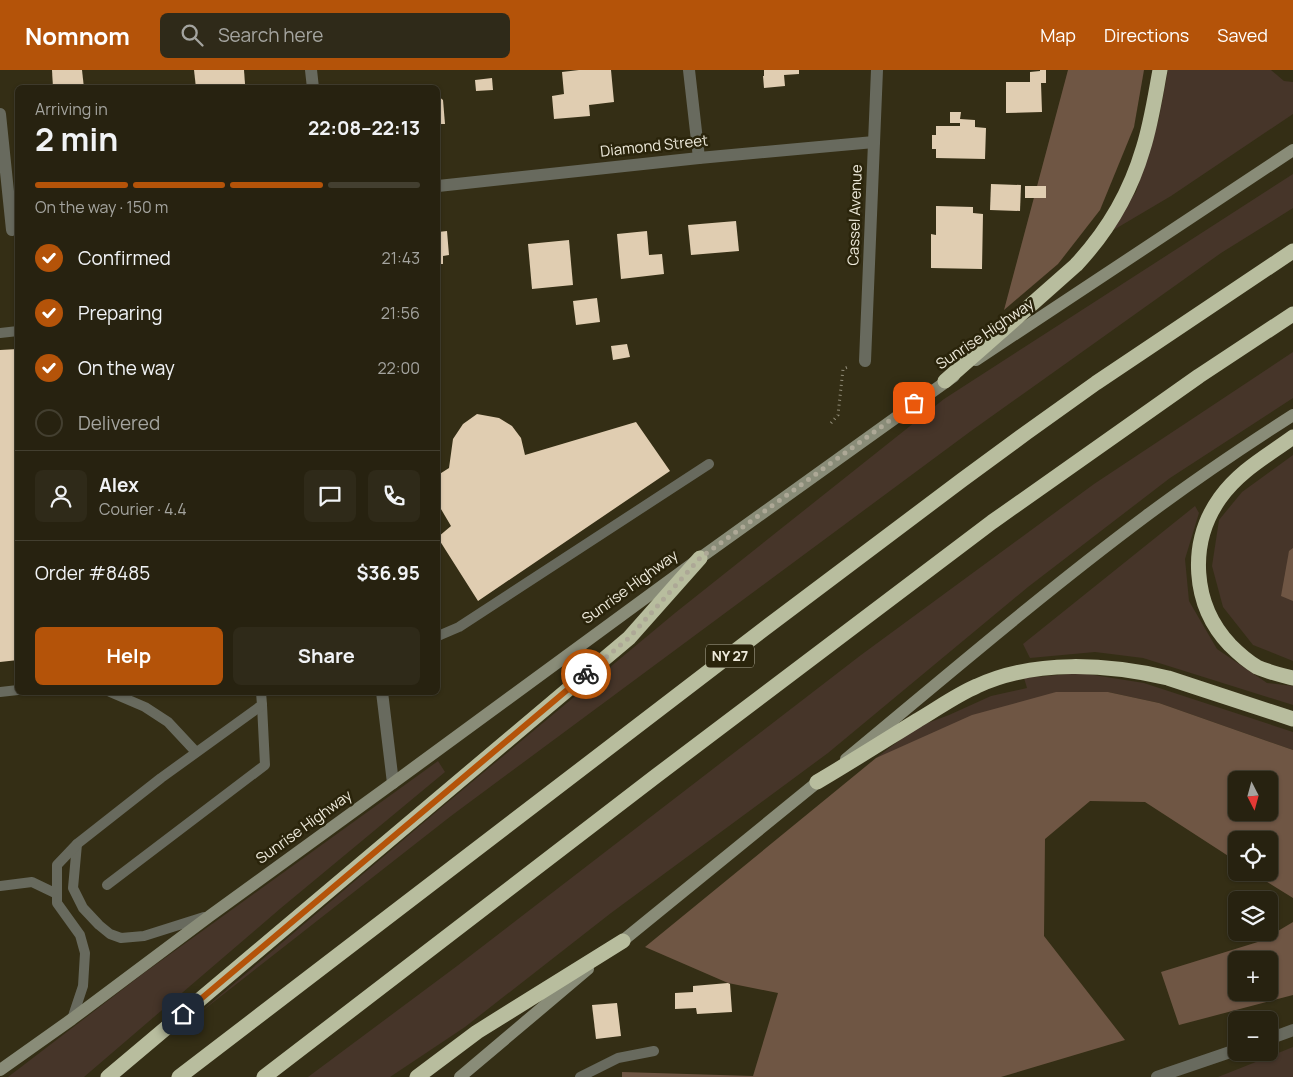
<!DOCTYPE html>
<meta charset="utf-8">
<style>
body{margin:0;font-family:Manrope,sans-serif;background:#2f2a19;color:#f1f3f6;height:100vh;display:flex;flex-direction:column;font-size:19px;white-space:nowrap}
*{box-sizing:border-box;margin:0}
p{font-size:16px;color:#a4a49f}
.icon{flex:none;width:28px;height:28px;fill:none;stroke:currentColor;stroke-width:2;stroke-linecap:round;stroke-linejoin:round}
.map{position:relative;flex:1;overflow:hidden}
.details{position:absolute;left:15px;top:15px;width:425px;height:610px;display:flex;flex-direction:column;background:#272210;border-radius:8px;box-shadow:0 1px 4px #0004,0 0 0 1px #433f30}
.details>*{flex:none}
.needle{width:32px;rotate:174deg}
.controls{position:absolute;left:1228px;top:701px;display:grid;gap:10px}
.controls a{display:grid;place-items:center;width:50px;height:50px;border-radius:8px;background:#272210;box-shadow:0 1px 4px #0004,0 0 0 1px #433f30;font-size:25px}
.pin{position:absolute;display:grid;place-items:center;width:42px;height:42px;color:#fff;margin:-21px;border-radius:10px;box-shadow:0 2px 8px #0006}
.courier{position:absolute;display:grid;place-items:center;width:50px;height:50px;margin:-25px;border:4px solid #b45309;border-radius:50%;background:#fff;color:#222;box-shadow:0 1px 6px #0007}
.head em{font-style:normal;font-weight:700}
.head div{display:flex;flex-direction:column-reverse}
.head{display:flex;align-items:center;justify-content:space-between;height:85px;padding:0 20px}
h1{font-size:32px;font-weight:700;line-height:38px}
.bar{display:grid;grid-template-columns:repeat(4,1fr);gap:8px 5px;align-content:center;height:60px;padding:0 20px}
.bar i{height:6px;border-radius:4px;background:#433f30}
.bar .active{background:#b45309}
.bar p{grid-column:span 4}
.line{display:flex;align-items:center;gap:12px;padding:0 20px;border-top:1px solid #433f30}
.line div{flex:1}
.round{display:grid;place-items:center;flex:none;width:52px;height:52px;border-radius:8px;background:#2f2a19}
ol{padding:0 20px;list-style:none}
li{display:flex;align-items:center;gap:15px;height:55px}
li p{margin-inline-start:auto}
li .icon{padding:5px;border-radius:50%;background:#b45309;color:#fff;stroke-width:4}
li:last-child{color:#a4a49f}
li i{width:28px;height:28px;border:2px solid #433f30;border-radius:50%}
.button{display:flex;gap:10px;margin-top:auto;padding:10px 20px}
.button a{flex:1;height:58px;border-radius:8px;background:#b45309;color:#fff;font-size:20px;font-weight:700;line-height:58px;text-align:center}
.button a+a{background:#2f2a19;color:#f1f3f6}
header{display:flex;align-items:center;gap:30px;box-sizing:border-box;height:70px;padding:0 25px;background:#b45309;color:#fff}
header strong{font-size:24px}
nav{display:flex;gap:28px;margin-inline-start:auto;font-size:18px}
.search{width:350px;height:45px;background:#2f2a19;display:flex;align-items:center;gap:12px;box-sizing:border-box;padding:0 18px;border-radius:8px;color:#a4a49f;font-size:19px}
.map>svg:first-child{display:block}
</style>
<header>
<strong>Nomnom</strong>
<div class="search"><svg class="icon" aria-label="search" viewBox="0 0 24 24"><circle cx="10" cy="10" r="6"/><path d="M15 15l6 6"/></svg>Search here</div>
<nav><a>Map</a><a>Directions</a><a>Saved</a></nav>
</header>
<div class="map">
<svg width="1293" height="1007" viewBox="0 0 1293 1007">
<rect width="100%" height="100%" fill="#342e15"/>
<g fill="#463529">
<polygon points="1168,0 1271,0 1284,11 1293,12 1293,44 1171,126 1105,165 1136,122 1159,48"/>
<polygon points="1293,104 1293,138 1221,183 971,361 451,746 197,945 442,737 675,543 944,329"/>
<polygon points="1293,282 1293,328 1170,408 1028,517 828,683 611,843 465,957 390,1007 308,1007 457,896 861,585 1094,414"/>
<polygon points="1293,385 1293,591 1253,575 1223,537 1212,496 1219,450 1242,422"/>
<polygon points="1195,436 1199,443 1185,489 1189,531 1217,579 1267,613 1293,616 1293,635 1143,588 1095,582 1030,588 1023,574"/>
<polygon points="1081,603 1144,613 1293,662 1293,680 1159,633 1108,622 876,688 917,657 949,645 991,626 1027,618 1024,608"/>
<polygon points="438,691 445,702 281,838 84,1007 8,1007 144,903"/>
<polygon points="1293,977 1293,1007 1218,1007"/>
</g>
<g fill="#6f5644" fill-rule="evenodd">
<polygon points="1068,0 1144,0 1134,57 1100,140 1058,194 1004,240"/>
<polygon points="1293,478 1293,531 1281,526 1289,481"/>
<path d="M1056 622H1108L1159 633 1293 680V828L1253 803 1269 802V770H1236V791L1145 732 1090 731 1045 769 1044 866 1125 970 1001 1007H622V1002L753 1006 778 923 728 913 645 877 876 688 972 645ZM1236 710H1269V742H1236Z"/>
<path d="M1293 852V925L1179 955 1161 902 1261 871ZM1236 890H1269V922H1236Z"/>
</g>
<g fill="#e0cdb1">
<polygon points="52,0 82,0 84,18 53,18"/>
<polygon points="194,0 244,0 245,14 196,18"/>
<polygon points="579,0 611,0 614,32 589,35 590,46 554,49 552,26 564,24 562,2"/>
<polygon points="764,0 799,0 799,4 784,5 785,16 764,18 763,6 764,6"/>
<polygon points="1040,0 1046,0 1046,13 1041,13 1042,42 1006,43 1006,12 1030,12 1030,2 1040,1"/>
<polygon points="492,8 493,20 476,21 475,10"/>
<polygon points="438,26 443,30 445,54 438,54"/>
<polygon points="950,42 961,42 960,49 975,50 975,57 986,58 985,89 936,88 936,79 932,79 932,65 936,65 936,56 960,56 960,53 950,53"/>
<polygon points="991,114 1021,115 1020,141 990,140"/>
<rect x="1025" y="116" width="21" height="12"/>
<polygon points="936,136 973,137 973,143 983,144 982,199 931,198 931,164 936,165"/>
<polygon points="736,151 739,181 691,185 688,155"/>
<polygon points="447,161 449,185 443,186 443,194 438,194 438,162"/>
<polygon points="647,161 649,185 662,184 664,204 621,209 617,164"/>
<polygon points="569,170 573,215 532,219 528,174"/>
<polygon points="597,228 600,252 576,255 573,231"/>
<polygon points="627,274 630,287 613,290 611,276"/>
<polygon points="18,279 18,590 0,592 0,280"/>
<polygon points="477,344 499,348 512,356 521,368 525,385 636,352 670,401 478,531 438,468 438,467 451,456 438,434 438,405 449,398 453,369 463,354"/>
<polygon points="728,913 730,914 732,942 697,944 696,938 675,939 675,923 693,922 693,916"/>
<polygon points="617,933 621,966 596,969 592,935"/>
</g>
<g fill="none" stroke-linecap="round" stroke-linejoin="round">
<polyline stroke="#928d79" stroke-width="3" stroke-dasharray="1 4" stroke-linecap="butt" points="831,353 838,345 843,299 848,297"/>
<g stroke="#686a5e" stroke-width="10">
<polyline points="0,263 18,261"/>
<polyline points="438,566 459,557 709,394"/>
<polyline points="0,622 18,620"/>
<polyline points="110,622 145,637 168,652 196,682"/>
<polyline points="77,774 73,818 83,838 99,855 110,864 121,868 144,866 204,847"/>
<polyline points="107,815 265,695 262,635"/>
<polyline points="0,816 32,812 57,824"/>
<polyline points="72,949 83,916 85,883 80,865 57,833 57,795 77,774 161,708 262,635 261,622"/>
<polyline points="580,1007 618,988 654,981"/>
</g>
<g stroke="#686a5e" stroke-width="12">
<polyline points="311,0 313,18"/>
<polyline points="689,0 699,88"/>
<polyline points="0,44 12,160"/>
<polyline points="438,116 699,88 874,72"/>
<polyline points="865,291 877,0"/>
<polyline points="382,622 393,713"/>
</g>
<g stroke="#686a5e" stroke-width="12">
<polyline points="1269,969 1293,960"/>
<polyline points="1157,1007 1236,980"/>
</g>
<g stroke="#898c78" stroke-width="12">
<polyline points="976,290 1293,80"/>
<path d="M846 689C945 607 1043 523 1146 446 1194 410 1243 377 1293 345"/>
<polyline points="615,877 825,706"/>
<polyline points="0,1000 72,949 211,845 393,713 700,488 954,306"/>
<polyline points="460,1007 588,899"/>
</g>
<g stroke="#b8bd9e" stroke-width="15">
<path d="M945 311 1076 195C1107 162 1130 123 1143 79 1151 54 1155 27 1160 0"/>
<path d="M1293 367C1267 386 1239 401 1220 428 1188 473 1192 535 1230 575 1238 583 1247 591 1257 597 1268 602 1281 605 1293 608"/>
<path d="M817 712C851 692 884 671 918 650 937 639 956 625 977 616 1035 589 1108 594 1168 608L1293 649"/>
<polyline points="108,1007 629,568 700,488"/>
<polyline points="179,1007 764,559 962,410 1026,363 1096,313 1293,181"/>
<polyline points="264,1007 656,706 992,452 1199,306 1293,244"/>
<polyline points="417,1007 477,962 623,871"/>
</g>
</g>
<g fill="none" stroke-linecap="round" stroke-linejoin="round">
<polyline stroke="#ada896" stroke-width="5" stroke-dasharray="0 9" points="586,604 629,568 700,488 914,333"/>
<polyline stroke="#b45309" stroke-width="6" points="183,944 586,604"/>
</g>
<g text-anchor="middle" stroke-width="5" stroke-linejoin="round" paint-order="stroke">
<rect fill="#2a240b" stroke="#b3af9d" stroke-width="1" x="706" y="574.5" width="48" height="23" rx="4"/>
<g font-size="14" font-weight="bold" fill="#eeeadb">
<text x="730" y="591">NY 27</text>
</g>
<g font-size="15" fill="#eeeadb" stroke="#2a240b">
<text transform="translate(654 76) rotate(-6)" y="5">Diamond Street</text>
<text transform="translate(855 145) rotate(-88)" y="5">Cassel Avenue</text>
<text transform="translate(985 264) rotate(-34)" y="5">Sunrise Highway</text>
<text transform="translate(630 517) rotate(-36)" y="5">Sunrise Highway</text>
<text transform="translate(304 757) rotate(-36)" y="5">Sunrise Highway</text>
</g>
</g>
</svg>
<div class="controls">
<a><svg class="needle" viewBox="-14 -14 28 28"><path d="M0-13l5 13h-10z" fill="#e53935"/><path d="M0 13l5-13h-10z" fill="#a4a49f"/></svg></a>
<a><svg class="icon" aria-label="locate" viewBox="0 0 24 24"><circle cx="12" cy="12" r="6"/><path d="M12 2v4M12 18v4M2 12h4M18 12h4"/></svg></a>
<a><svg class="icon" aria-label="layers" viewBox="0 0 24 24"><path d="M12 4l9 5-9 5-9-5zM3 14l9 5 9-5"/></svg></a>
<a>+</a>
<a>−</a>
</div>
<div class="pin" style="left:914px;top:333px;background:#ea580c"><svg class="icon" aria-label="bag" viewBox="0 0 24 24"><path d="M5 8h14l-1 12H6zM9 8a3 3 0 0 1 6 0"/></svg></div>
<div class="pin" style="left:183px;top:944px;background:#1f2937"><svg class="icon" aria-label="home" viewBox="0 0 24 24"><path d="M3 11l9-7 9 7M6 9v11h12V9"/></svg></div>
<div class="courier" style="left:586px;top:604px"><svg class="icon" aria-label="bike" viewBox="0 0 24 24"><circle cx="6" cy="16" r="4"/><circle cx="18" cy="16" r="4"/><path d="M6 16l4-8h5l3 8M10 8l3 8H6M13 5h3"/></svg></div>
<section class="details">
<div class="head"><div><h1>2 min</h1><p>Arriving in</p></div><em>22:08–22:13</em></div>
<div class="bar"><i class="active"></i><i class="active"></i><i class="active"></i><i></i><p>On the way · 150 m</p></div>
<ol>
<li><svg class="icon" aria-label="check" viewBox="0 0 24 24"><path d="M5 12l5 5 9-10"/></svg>Confirmed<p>21:43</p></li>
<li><svg class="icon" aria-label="check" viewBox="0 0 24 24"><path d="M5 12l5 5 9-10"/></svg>Preparing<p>21:56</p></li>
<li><svg class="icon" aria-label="check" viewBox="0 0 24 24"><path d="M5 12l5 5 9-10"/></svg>On the way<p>22:00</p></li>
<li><i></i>Delivered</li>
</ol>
<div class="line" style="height:90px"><a class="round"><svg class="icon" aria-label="person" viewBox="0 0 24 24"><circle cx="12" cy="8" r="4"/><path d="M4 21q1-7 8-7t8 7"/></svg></a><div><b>Alex</b><p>Courier · 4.4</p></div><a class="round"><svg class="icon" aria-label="chat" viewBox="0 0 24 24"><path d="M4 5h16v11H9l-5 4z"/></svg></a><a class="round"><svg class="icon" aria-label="phone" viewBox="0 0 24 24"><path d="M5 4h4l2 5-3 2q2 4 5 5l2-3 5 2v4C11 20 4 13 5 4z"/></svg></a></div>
<div class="line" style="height:65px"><div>Order #8485</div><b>$36.95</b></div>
<div class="button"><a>Help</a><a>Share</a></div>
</section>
</div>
